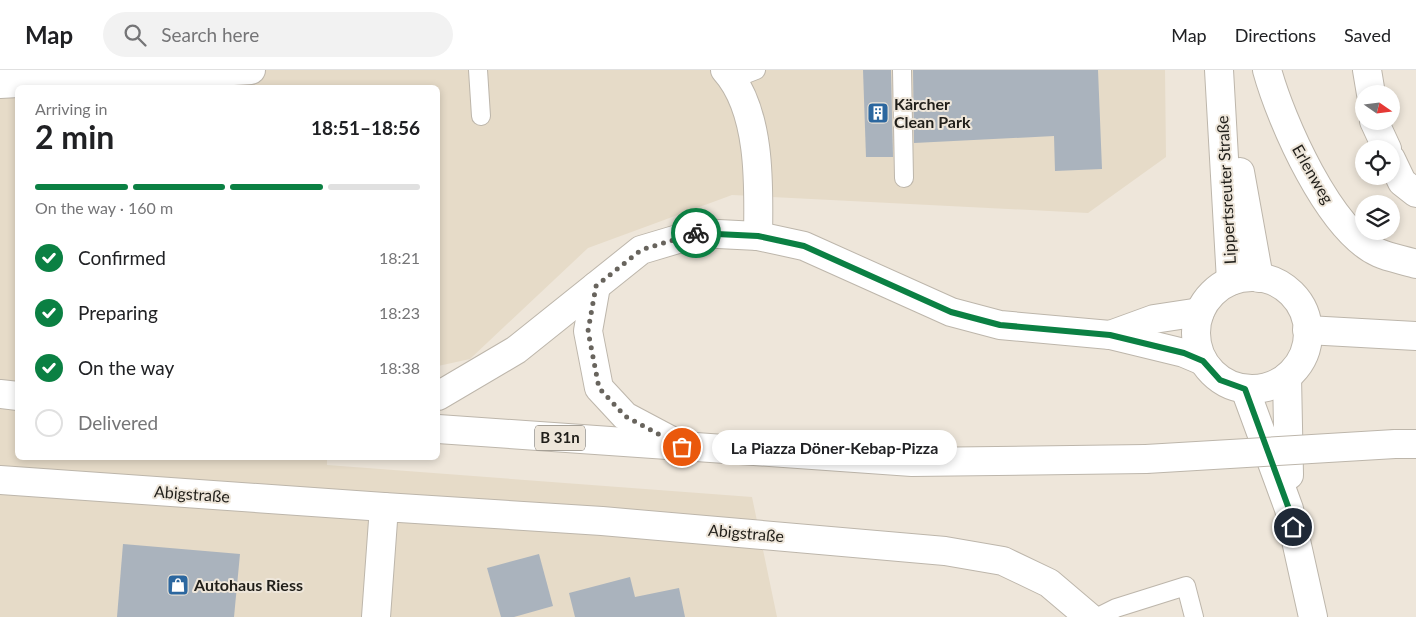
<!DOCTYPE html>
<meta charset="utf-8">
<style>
body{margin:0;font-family:Lato,sans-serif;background:#f2f2f2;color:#202124;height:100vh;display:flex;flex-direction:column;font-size:19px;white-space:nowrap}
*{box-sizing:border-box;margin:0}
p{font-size:16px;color:#757577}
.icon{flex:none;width:28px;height:28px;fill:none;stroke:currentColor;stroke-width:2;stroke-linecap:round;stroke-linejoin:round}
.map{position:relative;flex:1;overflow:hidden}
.sheet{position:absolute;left:15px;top:15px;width:425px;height:375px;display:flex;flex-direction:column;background:#fff;border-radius:8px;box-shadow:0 2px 8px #0003}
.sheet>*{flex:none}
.needle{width:32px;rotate:104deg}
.controls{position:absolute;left:1355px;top:15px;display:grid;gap:10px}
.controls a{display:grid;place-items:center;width:45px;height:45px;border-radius:50%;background:#fff;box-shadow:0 2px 8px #0003;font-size:25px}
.pin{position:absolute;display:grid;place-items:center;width:42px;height:42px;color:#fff;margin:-21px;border:2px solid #fff;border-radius:50%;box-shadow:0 1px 5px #0007}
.courier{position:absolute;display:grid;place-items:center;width:50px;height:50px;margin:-25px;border:4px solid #0b8043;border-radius:50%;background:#fff;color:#222;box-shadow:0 1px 6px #0007}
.bubble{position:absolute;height:35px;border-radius:18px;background:#fff;box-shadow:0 2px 8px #0003;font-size:16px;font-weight:700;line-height:35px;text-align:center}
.summary em{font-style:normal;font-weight:700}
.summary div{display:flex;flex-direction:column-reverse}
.summary{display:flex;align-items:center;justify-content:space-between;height:85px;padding:0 20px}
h1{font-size:32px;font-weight:700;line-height:38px}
.bar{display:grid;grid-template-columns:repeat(4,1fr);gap:8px 5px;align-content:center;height:60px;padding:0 20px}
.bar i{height:6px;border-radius:4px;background:#e0e0e0}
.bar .active{background:#0b8043}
.bar p{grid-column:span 4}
ol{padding:0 20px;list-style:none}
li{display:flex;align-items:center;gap:15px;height:55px}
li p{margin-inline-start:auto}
li .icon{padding:5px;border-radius:50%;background:#0b8043;color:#fff;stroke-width:4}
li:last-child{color:#757577}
li i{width:28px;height:28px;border:2px solid #e0e0e0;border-radius:50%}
header{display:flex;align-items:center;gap:30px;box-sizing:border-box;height:70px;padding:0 25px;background:#fff;border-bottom:1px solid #e0e0e0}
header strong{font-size:24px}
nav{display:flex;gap:28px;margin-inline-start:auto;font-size:18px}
.search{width:350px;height:45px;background:#f2f2f2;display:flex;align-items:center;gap:12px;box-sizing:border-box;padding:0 18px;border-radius:28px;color:#757577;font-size:19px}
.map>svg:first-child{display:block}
</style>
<header>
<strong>Map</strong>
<div class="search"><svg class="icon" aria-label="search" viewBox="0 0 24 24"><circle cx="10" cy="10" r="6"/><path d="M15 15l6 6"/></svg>Search here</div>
<nav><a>Map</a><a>Directions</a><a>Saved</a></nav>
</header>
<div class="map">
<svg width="1416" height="547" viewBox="0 0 1416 547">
<rect width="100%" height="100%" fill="#eee6da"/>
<polygon fill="#e6dbc8" points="0,0 1165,0 1166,87 1088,143 732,125 588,178 470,289 438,296 438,18 18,18 18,388 327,388 327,395 752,427 777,547 0,547"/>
<g fill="#aab3bd">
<polygon points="863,0 891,0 893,87 866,87"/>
<polygon points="913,0 1098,0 1102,99 1055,101 1054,66 914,73"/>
<polygon points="123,474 240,484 234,547 117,547"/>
<polygon points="539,484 553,536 514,547 501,547 487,498"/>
<polygon points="630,507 635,527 679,518 685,547 575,547 569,523"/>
</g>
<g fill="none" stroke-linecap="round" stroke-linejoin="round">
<g stroke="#bdb6ab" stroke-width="20">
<g id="service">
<polyline points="478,0 481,46"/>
<polyline points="902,0 904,108"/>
<polyline points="733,9 756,0"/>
<polyline points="1098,547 1116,538 1186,516 1194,547"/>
</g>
</g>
<g stroke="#bdb6ab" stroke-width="30">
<g id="minor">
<path d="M725 0C761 40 759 115 758 166"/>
<path d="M1267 0C1281 51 1329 161 1379 183 1390 188 1404 190 1416 194"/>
<polyline points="1367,0 1371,24"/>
<polyline points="0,14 251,0"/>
<polyline points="1374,51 1387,79"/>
<polyline points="1391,89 1402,112 1416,123"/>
<polyline points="1307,260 1416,266"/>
<polyline points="0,410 384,437"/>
<polyline points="376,547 384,437 602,451 945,481 1003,491 1049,513 1089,547"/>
</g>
</g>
<g stroke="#bdb6ab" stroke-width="30">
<g id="tertiary">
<polyline points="1219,0 1231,211"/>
<polyline points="1240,102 1259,208"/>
</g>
</g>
<g stroke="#bdb6ab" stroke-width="30">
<g id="secondary">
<polyline points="758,166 804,176 951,242 1000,255 1110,265 1184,283 1203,291"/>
<circle cx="1252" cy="263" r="56"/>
<polyline points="1110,265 1154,249 1200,242"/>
<polyline points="1287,307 1289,405"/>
<polyline points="1245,319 1289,439 1313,547"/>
</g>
</g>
<g stroke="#bdb6ab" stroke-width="30">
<g id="trunk">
<polyline points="596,216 588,261 599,318 625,346 674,372"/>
<polyline points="0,324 18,326"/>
<polyline points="438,326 516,280 641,180 698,163 758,166"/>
<polyline points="438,359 912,392 1146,389"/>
<polyline points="1395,374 1416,374"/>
</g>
</g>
<use href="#service" stroke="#fff" stroke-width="18"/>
<use href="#minor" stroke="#fff" stroke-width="28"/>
<use href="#tertiary" stroke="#fff" stroke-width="28"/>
<use href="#secondary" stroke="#fff" stroke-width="28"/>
<use href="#trunk" stroke="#fff" stroke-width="28"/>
<g stroke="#bdb6ab" stroke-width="30" stroke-linecap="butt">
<polyline id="trunk-bridge" points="1146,389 1395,374"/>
</g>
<use href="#trunk-bridge" stroke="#fff" stroke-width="28"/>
</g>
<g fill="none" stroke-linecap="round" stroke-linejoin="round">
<polyline stroke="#68645d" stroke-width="5" stroke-dasharray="0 9" points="682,377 625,346 599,318 588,261 596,216 641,180 696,163"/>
<polyline stroke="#0b8043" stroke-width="6" points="696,163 758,166 804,176 951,242 1000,255 1110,265 1184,283 1203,291 1220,310 1245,319 1289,439 1293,457"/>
</g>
<defs>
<g id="building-square" transform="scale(1.125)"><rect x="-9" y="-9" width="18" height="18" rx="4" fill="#2c679f" stroke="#eee6da"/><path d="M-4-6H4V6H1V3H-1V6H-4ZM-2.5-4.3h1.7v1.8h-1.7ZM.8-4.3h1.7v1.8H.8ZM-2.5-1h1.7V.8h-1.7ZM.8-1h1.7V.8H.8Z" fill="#fff"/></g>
<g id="shop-square" transform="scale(1.125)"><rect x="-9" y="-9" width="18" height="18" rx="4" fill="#2c679f" stroke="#eee6da"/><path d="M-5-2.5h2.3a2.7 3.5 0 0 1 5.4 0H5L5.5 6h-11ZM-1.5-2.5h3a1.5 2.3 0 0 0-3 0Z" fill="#fff"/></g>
</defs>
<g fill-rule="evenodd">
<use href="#building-square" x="878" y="43"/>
<use href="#shop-square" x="178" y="515"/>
</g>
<g text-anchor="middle" stroke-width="4" stroke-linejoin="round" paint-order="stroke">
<rect fill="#eee6da" stroke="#5e5a53" stroke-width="1" x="535" y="355.5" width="50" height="25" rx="4"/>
<g font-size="15" font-weight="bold" fill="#201e19">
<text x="560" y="373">B 31n</text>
</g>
<g font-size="16" font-weight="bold" fill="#201e19" stroke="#eee6da" text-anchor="start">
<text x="894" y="40">Kärcher<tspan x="894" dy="18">Clean Park</tspan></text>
<text x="194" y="521">Autohaus Riess</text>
</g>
<g font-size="16" fill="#201e19" stroke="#eee6da">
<text transform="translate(1313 104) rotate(60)" y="6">Erlenweg</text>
<text transform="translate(1226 120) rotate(-93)" y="6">Lippertsreuter Straße</text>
<text transform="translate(192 424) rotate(4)" y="6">Abigstraße</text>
<text transform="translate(746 463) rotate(5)" y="6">Abigstraße</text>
</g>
</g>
</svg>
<div class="controls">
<a><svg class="needle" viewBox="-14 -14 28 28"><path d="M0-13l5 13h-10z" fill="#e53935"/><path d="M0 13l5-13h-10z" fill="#757577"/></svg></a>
<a><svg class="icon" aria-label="locate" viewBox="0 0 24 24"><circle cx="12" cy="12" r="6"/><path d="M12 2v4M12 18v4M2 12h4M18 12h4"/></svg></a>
<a><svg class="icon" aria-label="layers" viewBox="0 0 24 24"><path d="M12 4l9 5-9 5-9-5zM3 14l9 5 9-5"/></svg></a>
</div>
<div class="pin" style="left:682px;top:377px;background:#ea580c"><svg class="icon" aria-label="bag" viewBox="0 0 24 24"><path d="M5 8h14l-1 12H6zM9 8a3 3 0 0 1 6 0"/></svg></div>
<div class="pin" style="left:1293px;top:457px;background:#1f2937"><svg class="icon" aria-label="home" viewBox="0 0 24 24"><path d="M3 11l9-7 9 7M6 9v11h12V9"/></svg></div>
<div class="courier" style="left:696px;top:163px"><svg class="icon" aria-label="bike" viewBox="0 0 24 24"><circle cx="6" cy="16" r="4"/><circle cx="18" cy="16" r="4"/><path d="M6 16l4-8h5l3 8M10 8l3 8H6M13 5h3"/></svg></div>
<div class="bubble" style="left:712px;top:360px;width:245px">La Piazza Döner-Kebap-Pizza</div>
<section class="sheet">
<div class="summary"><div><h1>2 min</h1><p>Arriving in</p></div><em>18:51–18:56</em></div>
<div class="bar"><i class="active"></i><i class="active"></i><i class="active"></i><i></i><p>On the way · 160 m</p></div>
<ol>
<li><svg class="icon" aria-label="check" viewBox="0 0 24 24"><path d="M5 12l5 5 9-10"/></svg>Confirmed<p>18:21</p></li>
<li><svg class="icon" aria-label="check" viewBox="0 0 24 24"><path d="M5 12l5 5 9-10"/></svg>Preparing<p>18:23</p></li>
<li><svg class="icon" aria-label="check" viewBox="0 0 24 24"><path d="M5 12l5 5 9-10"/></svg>On the way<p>18:38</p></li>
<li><i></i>Delivered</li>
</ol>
</section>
</div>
